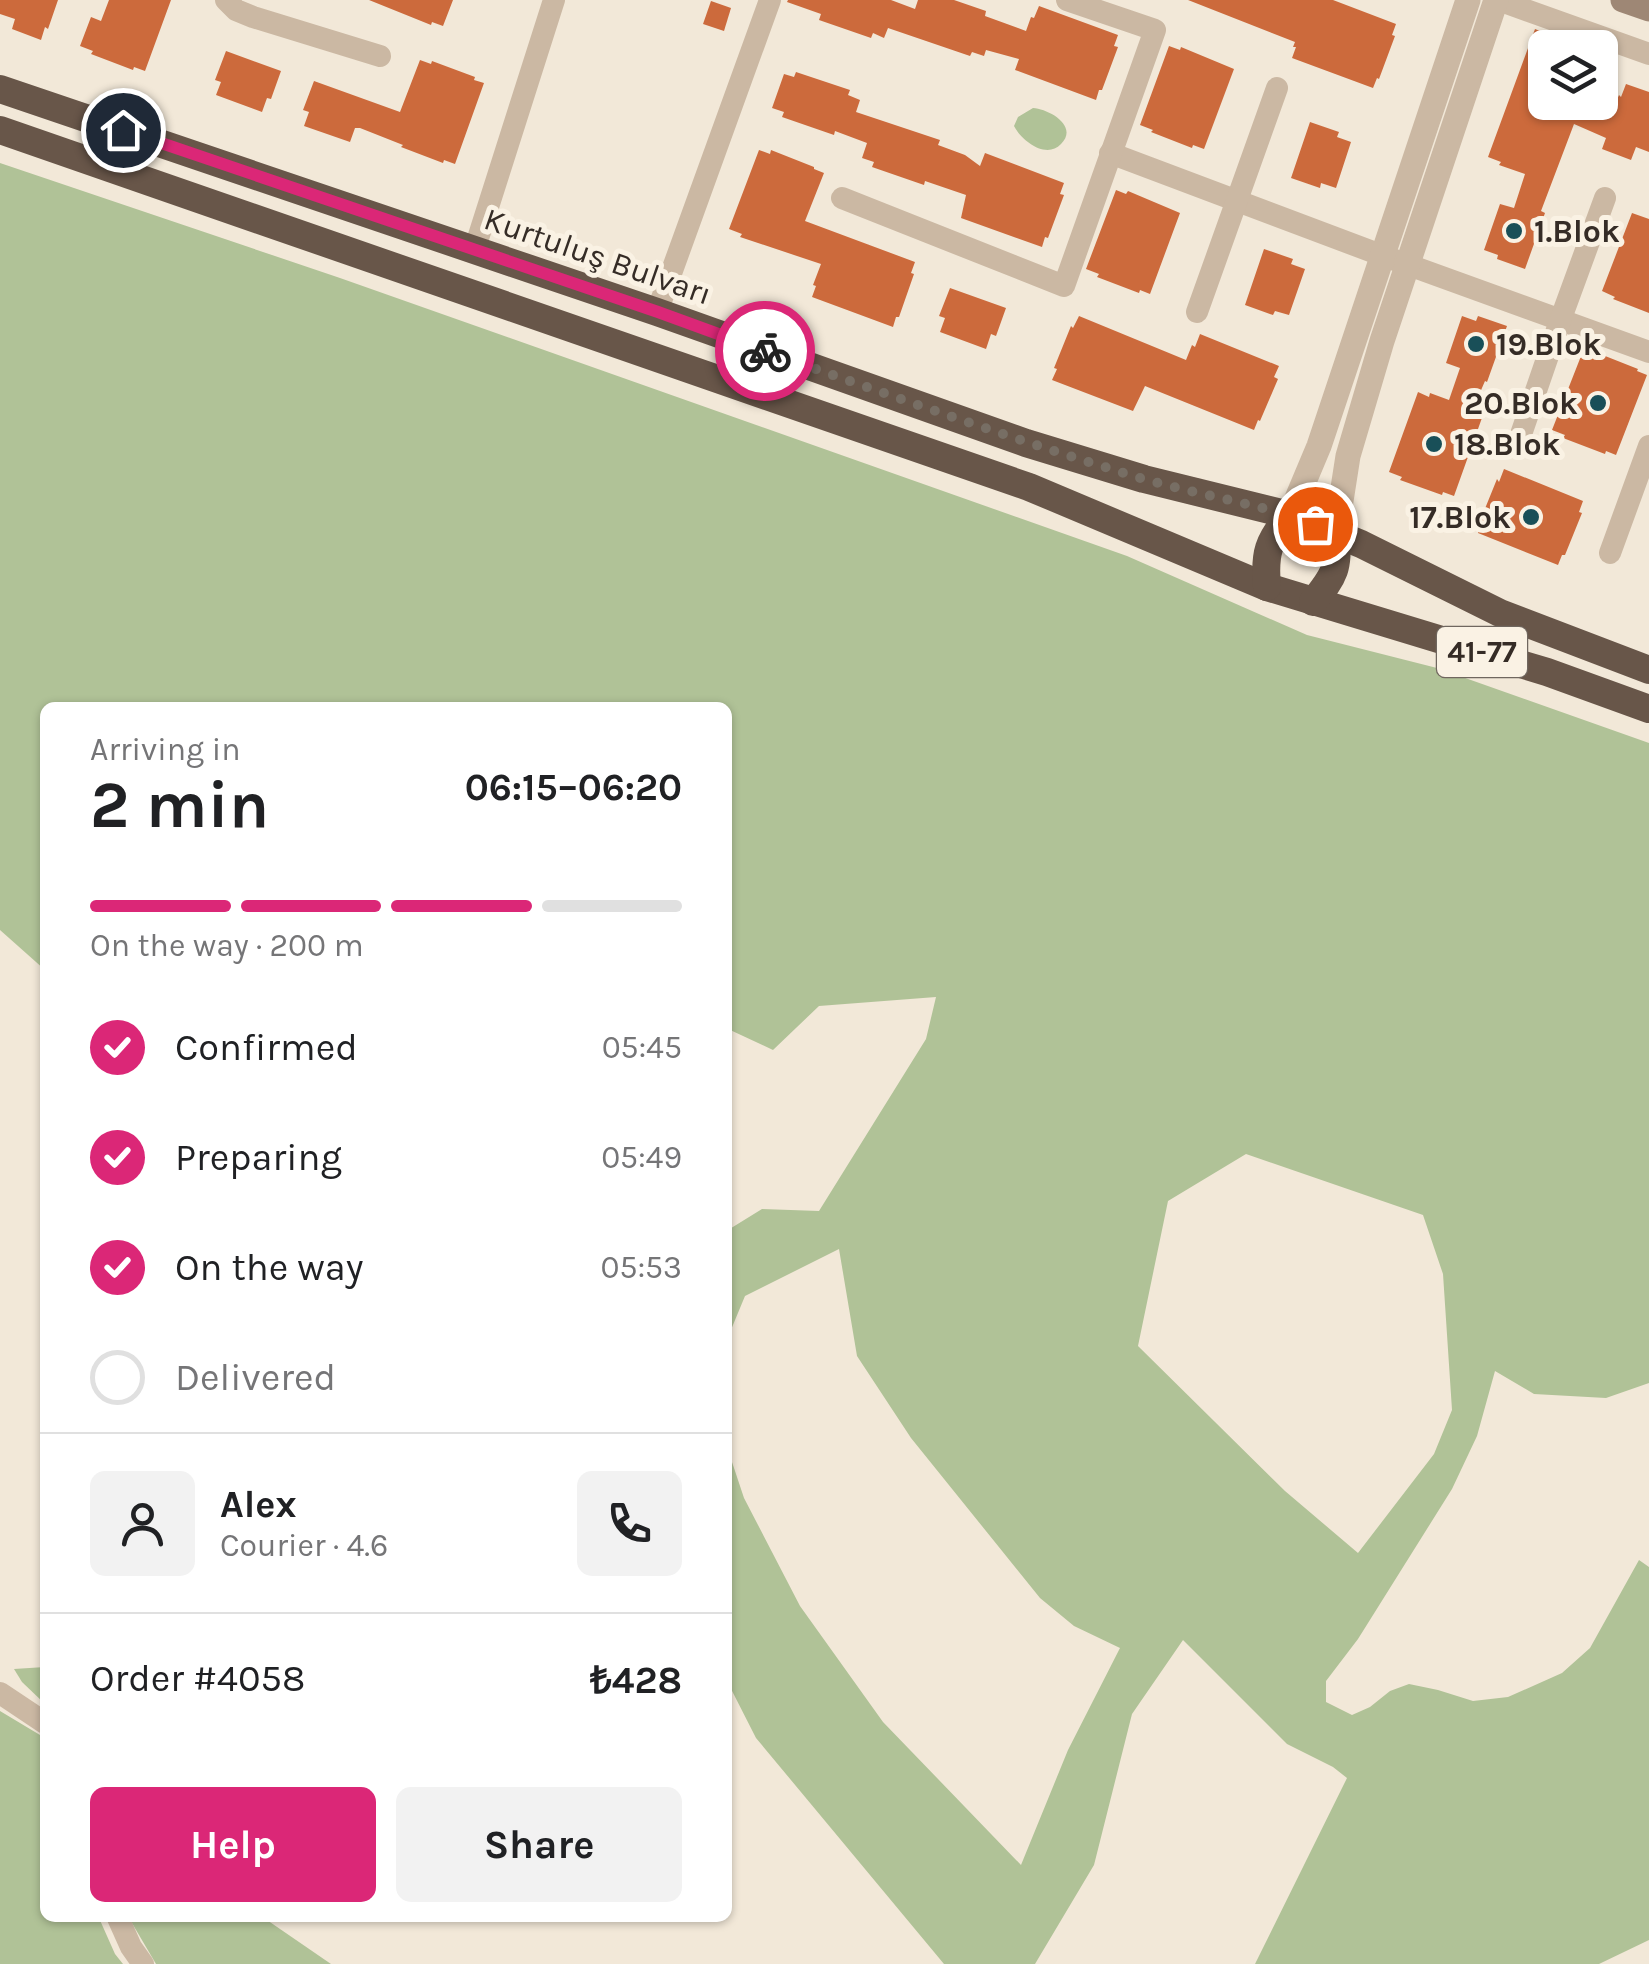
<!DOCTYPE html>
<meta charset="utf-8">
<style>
body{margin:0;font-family:Karla,sans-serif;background:#f2f2f2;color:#202124;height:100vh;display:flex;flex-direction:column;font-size:38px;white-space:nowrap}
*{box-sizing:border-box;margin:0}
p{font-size:32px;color:#757577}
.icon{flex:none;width:55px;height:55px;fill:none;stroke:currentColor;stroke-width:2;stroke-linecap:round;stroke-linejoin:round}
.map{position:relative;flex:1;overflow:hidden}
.panel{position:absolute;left:40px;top:702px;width:692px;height:1220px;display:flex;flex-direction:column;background:#fff;border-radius:15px;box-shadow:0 2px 8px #0004}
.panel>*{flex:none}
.fabs{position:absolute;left:1528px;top:30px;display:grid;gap:20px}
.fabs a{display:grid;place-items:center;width:90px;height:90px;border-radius:15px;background:#fff;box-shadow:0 2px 8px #0004;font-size:50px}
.pin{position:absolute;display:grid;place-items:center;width:85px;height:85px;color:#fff;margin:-42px;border:5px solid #fff;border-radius:50%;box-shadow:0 2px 10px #0007}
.courier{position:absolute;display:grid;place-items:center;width:100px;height:100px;margin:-50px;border:8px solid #db2777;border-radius:50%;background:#fff;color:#222;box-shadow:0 2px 12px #0007}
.overview em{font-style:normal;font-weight:700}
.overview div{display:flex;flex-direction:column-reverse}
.overview{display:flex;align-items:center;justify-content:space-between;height:170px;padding:0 50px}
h1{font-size:65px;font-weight:700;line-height:75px}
.bar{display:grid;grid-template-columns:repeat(4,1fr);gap:15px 10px;align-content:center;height:120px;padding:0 50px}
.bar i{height:12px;border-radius:8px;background:#e0e0e0}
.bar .current{background:#db2777}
.bar p{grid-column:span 4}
.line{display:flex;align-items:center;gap:25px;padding:0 50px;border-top:2px solid #e0e0e0}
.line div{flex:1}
.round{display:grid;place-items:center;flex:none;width:105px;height:105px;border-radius:15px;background:#f2f2f2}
ol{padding:0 50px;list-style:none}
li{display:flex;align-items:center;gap:30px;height:110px}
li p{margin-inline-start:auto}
li .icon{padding:10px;border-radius:50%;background:#db2777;color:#fff;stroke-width:4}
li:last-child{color:#757577}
li i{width:55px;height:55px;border:5px solid #e0e0e0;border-radius:50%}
.cta{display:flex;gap:20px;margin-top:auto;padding:20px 50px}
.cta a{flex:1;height:115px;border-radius:15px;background:#db2777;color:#fff;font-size:40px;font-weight:700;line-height:115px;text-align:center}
.cta a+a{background:#f2f2f2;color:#202124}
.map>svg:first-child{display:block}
</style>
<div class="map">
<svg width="1649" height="1964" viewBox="0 0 1649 1964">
<rect width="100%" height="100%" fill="#f2e8d8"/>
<g fill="#b0c297" fill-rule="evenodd">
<path d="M1033 108C1049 109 1079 126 1061 144 1046 160 1021 140 1014 126L1018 117Z"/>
<path d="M0 163 340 278 1127 556 1307 635 1437 668 1649 743V1383L1606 1398 1534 1394 1495 1371 1477 1436 1452 1489 1358 1639 1326 1681V1702L1352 1715 1370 1707 1390 1691 1409 1684 1438 1690 1473 1701 1508 1697 1562 1673 1590 1648 1639 1560 1649 1567V1940L1599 1964H1255L1347 1778 1333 1767 1287 1744 1183 1640 1132 1714 1094 1865 1035 1964H944L756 1738 728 1683V1450L744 1498 800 1606 883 1722 1021 1865 1068 1750 1120 1648 1074 1626 1040 1598 911 1438 857 1356 839 1249 745 1296 728 1337V1230L762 1209 819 1211 926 1039 936 997 819 1006 773 1050 728 1029V708H45V970L0 930ZM1246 1154 1423 1215 1443 1274 1452 1410 1434 1454 1358 1553 1285 1491 1138 1346 1168 1201Z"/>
<polygon points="45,1667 45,1704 22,1682 14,1669"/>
<polygon points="0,1711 45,1738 45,1918 99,1918 115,1954 123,1964 0,1964"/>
<polygon points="129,1918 264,1918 331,1964 156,1964"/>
</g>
<g fill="#cc6a3c">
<polygon points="0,0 58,0 48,29 45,27 41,40 12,29 15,19 0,14"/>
<polygon points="109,0 171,0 145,71 134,67 133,70 91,54 93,51 80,46 91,17 101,21"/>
<polygon points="369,0 453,0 443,26 432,22 431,25"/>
<polygon points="788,0 891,0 915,9 918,0 954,0 986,11 985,16 1026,31 1031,17 1034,18 1039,6 1118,35 1114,46 1118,47 1102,90 1099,90 1096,100 1015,70 1019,59 986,50 984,56 972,52 970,56 888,28 884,38 873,33 871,38 819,20 821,14 787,2"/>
<polygon points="1188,0 1333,0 1396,24 1392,35 1395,36 1379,79 1377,78 1373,88 1292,58 1296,47 1293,47 1295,42"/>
<polygon points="711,1 731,8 724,31 703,24"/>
<polygon points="1535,29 1545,33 1545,102 1616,102 1619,95 1621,97 1626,84 1649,92 1649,152 1636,147 1631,160 1602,149 1606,138 1574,124 1541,211 1545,213 1525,269 1497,259 1498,255 1484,250 1500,204 1514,208 1525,174 1499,165 1501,162 1488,157"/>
<polygon points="1169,46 1180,50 1181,47 1234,69 1204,149 1193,145 1192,148 1151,132 1153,130 1140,125"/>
<polygon points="226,51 281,71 271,99 267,98 262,112 216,95 221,82 215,80"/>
<polygon points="420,60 431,64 432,61 475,77 474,80 484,83 455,164 444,160 443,163 401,147 403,145 360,128 355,128 350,142 304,126 309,112 303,110 314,81 400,112"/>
<polygon points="796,72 850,90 848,95 860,100 856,112 940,140 938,145 965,155 980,166 985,153 1064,183 1060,194 1064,195 1048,238 1045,237 1042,247 961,218 966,195 925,181 924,185 872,167 874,162 862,158 867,143 835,131 834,135 782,117 784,112 772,108 784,74 794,77"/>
<polygon points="1310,122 1339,132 1337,137 1351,142 1336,188 1321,183 1320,188 1291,178"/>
<polygon points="759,150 770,154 771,150 814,167 814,169 824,173 805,221 915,262 911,273 914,274 899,317 896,317 893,327 812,297 816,286 813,285 821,264 740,237 742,234 729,229"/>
<polygon points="1116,190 1126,194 1128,191 1180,213 1150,294 1140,290 1139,293 1097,277 1099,274 1086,269"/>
<polygon points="1632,213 1649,219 1649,313 1613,299 1615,297 1602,291"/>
<polygon points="1264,249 1293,259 1291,264 1305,269 1289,315 1275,311 1273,315 1245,305"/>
<polygon points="950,288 1006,308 996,336 991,334 986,349 940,332 945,318 939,316"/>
<polygon points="1079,316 1186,360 1192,345 1195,347 1200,334 1279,366 1274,377 1278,379 1260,421 1258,420 1254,430 1145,386 1133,411 1052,380 1057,369 1054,368 1071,326 1073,328"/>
<polygon points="1462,316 1476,321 1478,316 1507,326 1487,382 1485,381 1472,411 1483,415 1454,496 1443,492 1442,495 1400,480 1402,477 1389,472 1418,392 1429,397 1430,393 1449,400 1460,368 1446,363"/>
<polygon points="1583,351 1594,355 1595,352 1638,369 1637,371 1647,375 1616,455 1606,451 1605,454 1563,438 1565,435 1552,430"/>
<polygon points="1504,469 1583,501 1579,512 1582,513 1565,555 1562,555 1558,565 1478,533 1483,522 1480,521 1497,479 1499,482"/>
</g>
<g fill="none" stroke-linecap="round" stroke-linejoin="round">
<g stroke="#cbb8a3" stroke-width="22">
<polyline points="226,0 236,10 253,17 380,56"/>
<polyline points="1498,0 1649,54"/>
<polyline points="1110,153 1381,255 1649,352"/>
<polyline points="842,198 1064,286 1155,30 1067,0"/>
<polyline points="474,251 554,0"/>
<polyline points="657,312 770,0"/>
<polyline points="1197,312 1277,88"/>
<polyline points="1518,443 1560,321 1605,198"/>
<polyline points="1610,553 1649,446"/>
<polyline points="0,1693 45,1723"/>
<polyline points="118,1918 131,1947 143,1964"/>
</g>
<g stroke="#cbb8a3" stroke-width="25">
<polyline points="1290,515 1319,446 1468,0"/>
<polyline points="1336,533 1348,456 1382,341 1496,0"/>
</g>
<polyline stroke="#9e8775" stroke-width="25" points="1623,0 1649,9"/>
<g stroke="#685649" stroke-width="28">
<polyline points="0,89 657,312 1026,443 1144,479 1290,515 1361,544 1500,613 1649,670"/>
<polyline points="0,130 1029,487 1267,587 1547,672 1649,709"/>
<path d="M1267 587C1264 553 1268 541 1290 515"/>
<path d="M1313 602C1335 575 1339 568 1336 533"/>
</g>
</g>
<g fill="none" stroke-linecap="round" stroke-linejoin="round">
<path stroke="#776e64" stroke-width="10" stroke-dasharray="0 18" d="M765 351C889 395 1012 439 1137 477 1196 495 1257 503 1315 524"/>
<polyline stroke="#db2777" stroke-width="12" points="123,130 658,312 765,351"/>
</g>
<g fill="#194f58" stroke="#faf2e4" stroke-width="4">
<circle cx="1514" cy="231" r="10"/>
<circle cx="1476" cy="344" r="10"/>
<circle cx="1598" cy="403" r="10"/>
<circle cx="1434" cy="444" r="10"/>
<circle cx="1531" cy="517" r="10"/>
</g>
<g text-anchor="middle" stroke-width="10" stroke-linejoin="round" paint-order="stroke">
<rect fill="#faf2e4" stroke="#70675f" stroke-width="2.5" x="1437" y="627" width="90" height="50" rx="8"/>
<g font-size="30" font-weight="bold" fill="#352c26">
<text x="1482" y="662">41-77</text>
</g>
<g font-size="32" font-weight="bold" fill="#352c26" stroke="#faf2e4" text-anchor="start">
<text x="1534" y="242">1.Blok</text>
<text x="1496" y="355">19.Blok</text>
<text x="1578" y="414" text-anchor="end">20.Blok</text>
<text x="1454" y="455">18.Blok</text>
<text x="1511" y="528" text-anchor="end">17.Blok</text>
</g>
<g font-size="32" fill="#352c26" stroke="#faf2e4">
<text transform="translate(598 256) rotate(19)" y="11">Kurtuluş Bulvarı</text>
</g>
</g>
</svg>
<div class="fabs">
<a><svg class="icon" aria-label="layers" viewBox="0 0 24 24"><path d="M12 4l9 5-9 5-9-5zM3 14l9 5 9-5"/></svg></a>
</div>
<div class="pin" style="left:1315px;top:524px;background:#ea580c"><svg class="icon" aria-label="bag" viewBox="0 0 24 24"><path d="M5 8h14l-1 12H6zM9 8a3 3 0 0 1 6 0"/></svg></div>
<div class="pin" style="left:123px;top:130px;background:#1f2937"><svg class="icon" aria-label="home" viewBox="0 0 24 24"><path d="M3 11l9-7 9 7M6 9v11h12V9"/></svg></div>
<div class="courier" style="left:765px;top:351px"><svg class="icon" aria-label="bike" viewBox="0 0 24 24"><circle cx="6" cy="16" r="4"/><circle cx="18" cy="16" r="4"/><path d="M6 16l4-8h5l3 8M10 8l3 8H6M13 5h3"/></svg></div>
<section class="panel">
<div class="overview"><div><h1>2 min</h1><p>Arriving in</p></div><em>06:15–06:20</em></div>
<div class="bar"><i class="current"></i><i class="current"></i><i class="current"></i><i></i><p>On the way · 200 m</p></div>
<ol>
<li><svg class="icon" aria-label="check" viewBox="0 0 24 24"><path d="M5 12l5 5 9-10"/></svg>Confirmed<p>05:45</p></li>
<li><svg class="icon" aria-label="check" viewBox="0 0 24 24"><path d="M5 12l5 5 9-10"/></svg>Preparing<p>05:49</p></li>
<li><svg class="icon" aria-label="check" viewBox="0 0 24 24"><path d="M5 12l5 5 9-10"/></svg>On the way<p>05:53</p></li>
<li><i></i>Delivered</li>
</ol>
<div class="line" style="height:180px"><a class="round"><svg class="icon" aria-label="person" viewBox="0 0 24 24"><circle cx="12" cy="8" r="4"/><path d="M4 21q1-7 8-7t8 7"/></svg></a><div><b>Alex</b><p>Courier · 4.6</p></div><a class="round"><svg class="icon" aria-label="phone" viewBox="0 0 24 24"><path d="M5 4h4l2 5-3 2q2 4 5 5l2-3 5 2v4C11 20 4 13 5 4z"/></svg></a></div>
<div class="line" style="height:130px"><div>Order #4058</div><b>₺428</b></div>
<div class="cta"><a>Help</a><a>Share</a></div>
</section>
</div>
